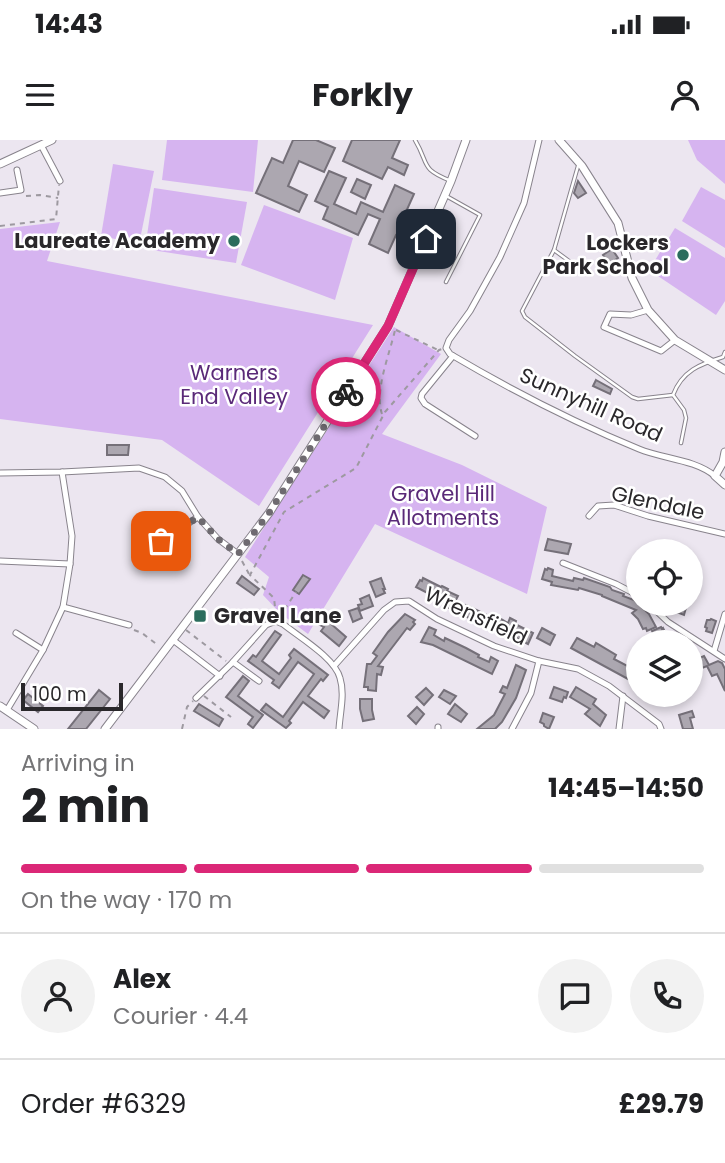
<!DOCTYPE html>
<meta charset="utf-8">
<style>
body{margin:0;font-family:Poppins,sans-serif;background:#f2f2f2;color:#202124;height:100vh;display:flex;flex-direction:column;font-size:26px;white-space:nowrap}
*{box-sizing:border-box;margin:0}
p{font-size:23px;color:#757577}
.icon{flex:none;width:38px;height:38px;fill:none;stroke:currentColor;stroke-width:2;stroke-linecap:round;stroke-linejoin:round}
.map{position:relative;height:589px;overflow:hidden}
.drawer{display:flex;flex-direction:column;background:#fff;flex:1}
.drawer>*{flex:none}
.tools{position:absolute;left:626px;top:399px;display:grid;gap:14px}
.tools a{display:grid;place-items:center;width:77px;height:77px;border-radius:50%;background:#fff;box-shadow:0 4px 10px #0003;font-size:35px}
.scale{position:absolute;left:21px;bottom:18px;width:102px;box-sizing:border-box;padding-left:7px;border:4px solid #2a282b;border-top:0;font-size:19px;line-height:24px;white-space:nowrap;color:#2a282b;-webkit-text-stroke:5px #fff;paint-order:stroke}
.pin{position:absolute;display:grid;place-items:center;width:60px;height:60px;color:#fff;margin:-30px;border-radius:14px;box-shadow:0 4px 10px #0006}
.courier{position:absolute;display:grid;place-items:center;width:70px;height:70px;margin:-35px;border:5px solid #db2777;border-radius:50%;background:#fff;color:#222;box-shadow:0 2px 9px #0007}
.overview em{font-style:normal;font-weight:700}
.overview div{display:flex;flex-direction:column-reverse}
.overview{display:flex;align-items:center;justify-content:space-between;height:119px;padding:0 21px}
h1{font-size:46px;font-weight:700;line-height:52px}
.bar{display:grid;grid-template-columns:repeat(4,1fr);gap:10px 7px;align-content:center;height:84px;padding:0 21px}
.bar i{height:9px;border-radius:5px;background:#e0e0e0}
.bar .on{background:#db2777}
.bar p{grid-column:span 4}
.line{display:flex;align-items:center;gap:18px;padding:0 21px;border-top:2px solid #e0e0e0}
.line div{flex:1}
.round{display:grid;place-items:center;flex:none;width:74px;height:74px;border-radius:37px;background:#f2f2f2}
.status{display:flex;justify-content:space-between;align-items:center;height:49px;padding:0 35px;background:#fff;direction:ltr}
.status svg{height:19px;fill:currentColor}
header{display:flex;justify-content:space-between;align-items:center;height:91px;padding:0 21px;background:#fff;font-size:32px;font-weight:700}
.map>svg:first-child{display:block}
</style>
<div class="status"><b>14:43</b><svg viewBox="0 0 49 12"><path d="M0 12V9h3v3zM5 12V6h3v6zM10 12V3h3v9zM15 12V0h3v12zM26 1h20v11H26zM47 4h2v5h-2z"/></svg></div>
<header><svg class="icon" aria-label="menu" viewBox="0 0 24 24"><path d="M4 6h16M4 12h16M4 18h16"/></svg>Forkly<svg class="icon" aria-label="person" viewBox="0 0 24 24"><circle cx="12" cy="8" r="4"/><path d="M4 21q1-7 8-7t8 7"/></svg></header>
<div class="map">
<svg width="725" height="589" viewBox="0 0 725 589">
<rect width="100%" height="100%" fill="#ece6f0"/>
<g fill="#d6b4f0">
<polygon points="167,0 258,0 253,52 162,40"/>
<polygon points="688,0 725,0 725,44 697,20"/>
<polygon points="113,24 154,31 139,104 101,96"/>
<polygon points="701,47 725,60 725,108 682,81"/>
<polygon points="154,48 247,62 236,123 145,109"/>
<polygon points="264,65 353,98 335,160 241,125"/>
<polygon points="60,82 47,121 373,185 259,366 162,300 0,279 0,89"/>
<polygon points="675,88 725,118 725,161 716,175 649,130"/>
<polygon points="394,187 441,214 382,294 462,325 547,367 527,454 375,384 308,494 280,473 263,455 269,437 245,417"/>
</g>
<g fill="#aca7b0" stroke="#757079" stroke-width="2">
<polygon points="293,0 316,0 335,8 324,32 299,21 288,46 307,55 299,72 256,53 272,18 283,23"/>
<polygon points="352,0 400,0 392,18 408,25 404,35 388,27 382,39 343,21"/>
<polygon points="329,31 346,38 334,64 356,74 361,62 383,72 395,45 414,54 405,74 414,77 404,98 396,95 388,113 369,104 380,79 368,74 358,95 323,79 328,67 315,61"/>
<polygon points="357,39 371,45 365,59 351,52"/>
<polygon points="578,41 586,53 578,58 574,53"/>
<polygon points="612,109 618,118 609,124 603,115"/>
<polygon points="596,240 612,249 610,254 593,246"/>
<polygon points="107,305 129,305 128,315 107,315"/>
<polygon points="548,399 571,404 568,414 545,410"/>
<polygon points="548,428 553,430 552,436 573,441 574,438 583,440 584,438 610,447 612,450 624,454 623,456 634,460 649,474 656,487 647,491 646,488 643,489 638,479 632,473 636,470 602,456 602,455 579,448 578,450 551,445 552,442 542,439 545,429 547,430"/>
<polygon points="303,435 310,439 299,454 293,450"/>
<polygon points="242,436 259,449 254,455 237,443"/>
<polygon points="381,438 385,449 383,449 385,453 376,457 370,442"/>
<polygon points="423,438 441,447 442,446 448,449 447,451 458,456 451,469 444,465 445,462 416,447 420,440 422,441"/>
<polygon points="369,455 373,466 360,471 358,465 362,464 360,459"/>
<polygon points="656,464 687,464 684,475"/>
<polygon points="466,465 495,479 496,476 508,483 510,478 516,481 515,484 533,493 528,504 498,488 497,492 461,474"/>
<polygon points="358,468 362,478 353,482 349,471"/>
<polygon points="405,474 415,480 413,482 415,484 410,490 407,488 378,526 383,527 381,535 377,534 376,551 368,550 368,547 364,547 367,524 371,524 377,516 373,513 388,492"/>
<polygon points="327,477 332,482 330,483 346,497 339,506 321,491 324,487 320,485"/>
<polygon points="711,479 716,481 712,493 706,491 707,488 705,487 707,480 710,480"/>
<polygon points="429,487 436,490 434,495 444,501 445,498 466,508 479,515 478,517 489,522 491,517 498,521 492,534 433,505 421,502"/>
<polygon points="661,487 662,489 663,488 670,502 663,502 660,496 656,498 652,491"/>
<polygon points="542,488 555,495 550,505 537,498"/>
<polygon points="275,491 281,495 262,521 279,534 291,518 289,515 294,509 328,535 323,541 321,539 308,556 329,571 324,578 303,562 289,581 291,583 286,588 261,570 266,564 283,577 314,534 298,522 279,548 272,543 274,540 248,521 253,515 256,517"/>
<polygon points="577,498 594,507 596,503 616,515 614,519 639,532 639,545 571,508"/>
<polygon points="704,516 709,525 718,521 722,523 725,529 725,551 717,534 712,536 707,526 702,528 697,519"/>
<polygon points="516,525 526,530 516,558 502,582 495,589 477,589 494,575 505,554 500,552 503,546 507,548"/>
<polygon points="243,536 249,541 238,556 263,575 253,588 248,584 253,577 226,557"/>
<polygon points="554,547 568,552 566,558 564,557 562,562 550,558"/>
<polygon points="576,547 596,559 593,564 606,575 600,586 585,574 590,569 570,557"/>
<polygon points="426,548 433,555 424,565 416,557"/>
<polygon points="99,550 110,559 86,589 68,589"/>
<polygon points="444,550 456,556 450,564 439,557"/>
<polygon points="28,554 43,566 38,572 23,560"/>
<polygon points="360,559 372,559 372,570 374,579 363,581 360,569"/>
<polygon points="199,564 223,579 219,586 194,571"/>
<polygon points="455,564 467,574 461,582 448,574"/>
<polygon points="417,567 424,574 416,584 408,576"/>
<polygon points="692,571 694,577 690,578 693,589 683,589 679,575"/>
<polygon points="543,573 554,577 549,589 544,586 544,584 540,582"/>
</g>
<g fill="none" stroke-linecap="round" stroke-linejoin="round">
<g stroke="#88838c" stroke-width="4.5">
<g id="service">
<path d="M415 0C430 25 419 28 451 41"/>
<polyline points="578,26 554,110 522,171 525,177 575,216 632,257 638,259 673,255"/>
<polyline points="554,110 569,121"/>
<polyline points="446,142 480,75 448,57"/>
<path d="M681 303 686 278 684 270 673 255C682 231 700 224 723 217L725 212"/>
<polyline points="153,390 161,401"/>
</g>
</g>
<g stroke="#88838c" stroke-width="7">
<g id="minor">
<path d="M539 0 524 63 500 117 470 171 449 200 446 208 450 214C511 250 573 282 639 309 663 319 694 319 715 336"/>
<polyline points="41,5 60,41"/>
<polyline points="0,53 21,50 17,30"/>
<polyline points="648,170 631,175 610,174 604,187 661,211 675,200"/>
<polyline points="453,216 422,254 421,258 425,264 475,296"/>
<polyline points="0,333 62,332 139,328 165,337 182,351 198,377 218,399 238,414"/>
<polyline points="589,376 598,366 614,365 648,376 725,394"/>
<polyline points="156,404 198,377"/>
<polyline points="0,421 70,424"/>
<polyline points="563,423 616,444 639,456"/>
<polyline points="649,464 668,482 725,519"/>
<polyline points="63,467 129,485"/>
<polyline points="16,493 43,510"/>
<polyline points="173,500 220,536"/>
<polyline points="714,511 725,474"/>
<polyline points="233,522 259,541"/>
<polyline points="334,526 384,470 395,462 409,461 437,479 494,506 539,521 578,529 609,546 659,584 661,589"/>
<path d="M196 558 231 524 266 485 276 481 283 484C299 497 335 518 340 538 345 554 340 572 339 589"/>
<polyline points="7,570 43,510 63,467 70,424 72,396 62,332"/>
<polyline points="438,587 438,589"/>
<polyline points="512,589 531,553 539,521"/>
<polyline points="619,589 623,556"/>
</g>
</g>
<g stroke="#88838c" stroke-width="9">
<g id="tertiary">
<polyline points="559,0 582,26 618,83 632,138 648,170 675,200 725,230"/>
<polyline points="0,24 52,0"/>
<polyline points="725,312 723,322 715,336 725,345"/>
<polyline points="0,566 34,589"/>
<polyline points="105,589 269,373 388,186 451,41 466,0"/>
</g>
</g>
<g stroke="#9d99a0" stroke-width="2" stroke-dasharray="5 5" stroke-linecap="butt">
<polyline points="26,56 40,55 58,58"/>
<polyline points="0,86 56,79 59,45"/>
<polyline points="396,190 438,210"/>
<path d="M382 274C374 251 390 213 395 190"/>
<polyline points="242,421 249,434"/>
<polyline points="276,476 274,458 250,435 284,372 356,328 385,272 439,210 442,209"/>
<polyline points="279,478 296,452"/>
<polyline points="134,490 142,493 159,506"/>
<polyline points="186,490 226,521"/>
<polyline points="204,556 231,577"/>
<polyline points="182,589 187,567 193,561"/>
</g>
<use href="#service" stroke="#fff" stroke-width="2.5"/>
<use href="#minor" stroke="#fff" stroke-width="5"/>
<use href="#tertiary" stroke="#fff" stroke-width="7"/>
</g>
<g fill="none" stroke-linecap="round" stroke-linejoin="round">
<polyline stroke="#6e6a70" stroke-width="7" stroke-dasharray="0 12.6" points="161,401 198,377 218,399 238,414 269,373 346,252"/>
<polyline stroke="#db2777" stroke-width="9" points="346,252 388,186 426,99"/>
</g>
<g fill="#2b6d5d" stroke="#fff" stroke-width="2.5">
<circle cx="234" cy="101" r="7"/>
<circle cx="683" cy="115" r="7"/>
<rect x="193" y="469" width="14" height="14" rx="3.5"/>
</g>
<g text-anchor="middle" stroke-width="5" stroke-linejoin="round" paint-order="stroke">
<g font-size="21" font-weight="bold" fill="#2a282b" stroke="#fff" text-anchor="end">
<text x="220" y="108">Laureate Academy</text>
<text x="669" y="110">Lockers<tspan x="669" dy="24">Park School</tspan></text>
<text x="214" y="483" text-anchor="start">Gravel Lane</text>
</g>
<g font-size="21" fill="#5a2978" stroke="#fff">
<text x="234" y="240">Warners<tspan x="234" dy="24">End Valley</tspan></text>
<text x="443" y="361">Gravel Hill<tspan x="443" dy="24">Allotments</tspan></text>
</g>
<g font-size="21" fill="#2a282b" stroke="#fff">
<text transform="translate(591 265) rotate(24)" y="7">Sunnyhill Road</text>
<text transform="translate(658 363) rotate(12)" y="7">Glendale</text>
<text transform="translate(476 476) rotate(25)" y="7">Wrensfield</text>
</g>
</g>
</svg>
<div class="tools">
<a><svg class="icon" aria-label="locate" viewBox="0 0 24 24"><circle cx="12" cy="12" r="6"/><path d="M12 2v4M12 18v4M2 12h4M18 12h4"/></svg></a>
<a><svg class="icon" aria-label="layers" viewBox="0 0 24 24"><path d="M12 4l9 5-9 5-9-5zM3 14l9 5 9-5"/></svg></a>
</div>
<div class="scale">100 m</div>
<div class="pin" style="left:161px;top:401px;background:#ea580c"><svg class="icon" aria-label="bag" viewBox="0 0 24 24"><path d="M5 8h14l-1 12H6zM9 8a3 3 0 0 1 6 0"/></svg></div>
<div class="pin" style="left:426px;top:99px;background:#1f2937"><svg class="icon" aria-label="home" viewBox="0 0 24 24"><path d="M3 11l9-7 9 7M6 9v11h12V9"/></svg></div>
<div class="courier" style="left:346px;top:252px"><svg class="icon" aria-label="bike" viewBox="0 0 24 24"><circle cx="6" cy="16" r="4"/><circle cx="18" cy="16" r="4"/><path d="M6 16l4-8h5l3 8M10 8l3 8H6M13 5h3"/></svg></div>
</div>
<section class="drawer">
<div class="overview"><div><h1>2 min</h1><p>Arriving in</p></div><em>14:45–14:50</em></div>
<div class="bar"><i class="on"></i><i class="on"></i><i class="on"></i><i></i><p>On the way · 170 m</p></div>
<div class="line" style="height:126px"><a class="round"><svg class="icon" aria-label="person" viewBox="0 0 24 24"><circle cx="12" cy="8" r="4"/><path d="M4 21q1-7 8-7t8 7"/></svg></a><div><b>Alex</b><p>Courier · 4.4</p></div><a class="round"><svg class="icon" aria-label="chat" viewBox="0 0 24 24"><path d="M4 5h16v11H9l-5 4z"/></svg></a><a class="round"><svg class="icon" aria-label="phone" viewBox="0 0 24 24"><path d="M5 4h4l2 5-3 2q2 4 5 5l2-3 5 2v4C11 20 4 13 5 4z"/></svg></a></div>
<div class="line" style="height:91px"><div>Order #6329</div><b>£29.79</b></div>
</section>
